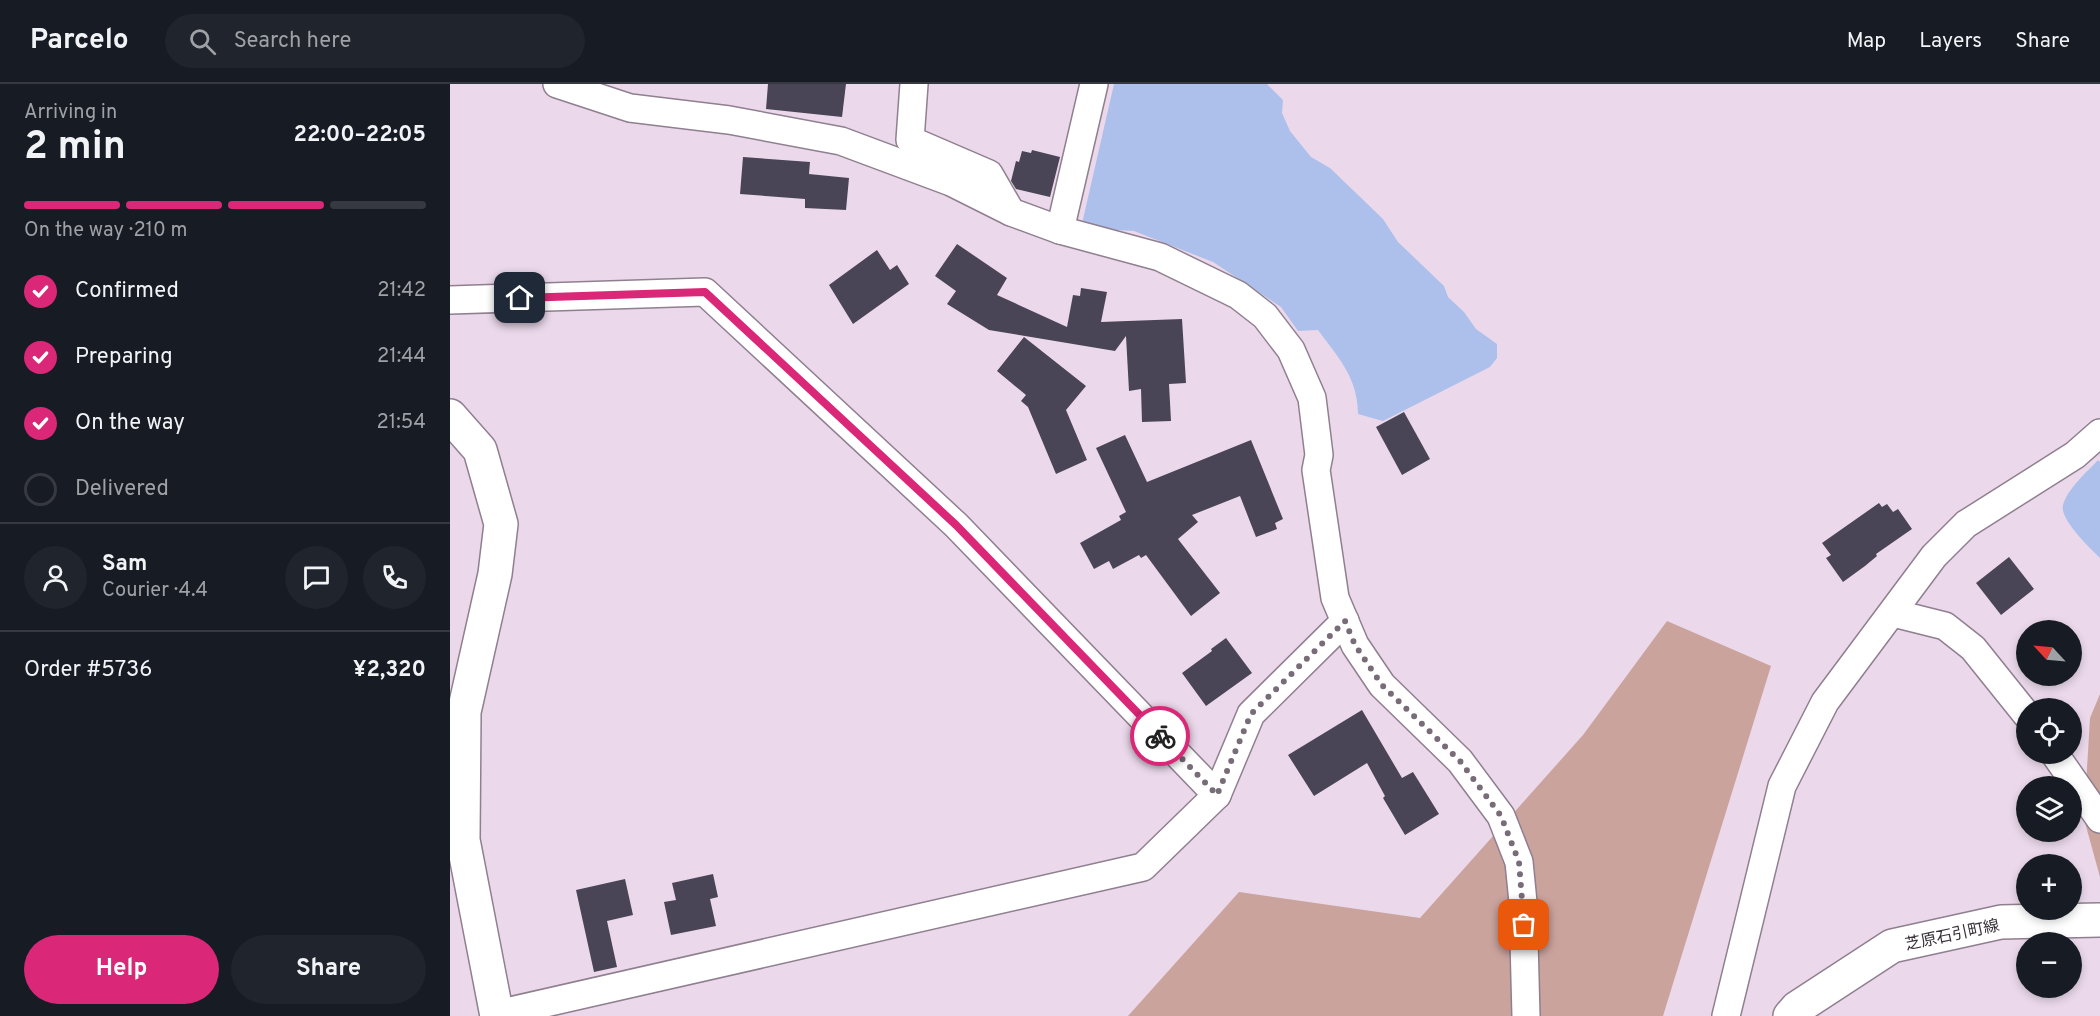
<!DOCTYPE html>
<meta charset="utf-8">
<style>
body{margin:0;font-family:Overpass,"Noto Sans JP",sans-serif;background:#20242c;color:#f1f3f6;height:100vh;display:flex;flex-direction:column;font-size:22px;white-space:nowrap}
*{box-sizing:border-box;margin:0}
p{font-size:20px;color:#9ea1a6}
.icon{flex:none;width:33px;height:33px;fill:none;stroke:currentColor;stroke-width:2;stroke-linecap:round;stroke-linejoin:round}
.map{position:relative;flex:1;overflow:hidden}
.drawer{display:flex;flex-direction:column;background:#171b24;width:450px}
.drawer>*{flex:none}
.needle{width:39px;rotate:296deg}
.controls{position:absolute;left:1566px;top:536px;display:grid;gap:12px}
.controls a{display:grid;place-items:center;width:66px;height:66px;border-radius:50%;background:#171b24;box-shadow:0 3px 9px #0003;font-size:30px}
.pin{position:absolute;display:grid;place-items:center;width:51px;height:51px;color:#fff;margin:-26px;border-radius:12px;box-shadow:0 3px 9px #0006}
.courier{position:absolute;display:grid;place-items:center;width:60px;height:60px;margin:-30px;border:4px solid #db2777;border-radius:50%;background:#fff;color:#222;box-shadow:0 2px 8px #0007}
.headline em{font-style:normal;font-weight:700}
.headline div{display:flex;flex-direction:column-reverse}
.headline{display:flex;align-items:center;justify-content:space-between;height:102px;padding:0 24px}
h1{font-size:39px;font-weight:700;line-height:45px}
.bar{display:grid;grid-template-columns:repeat(4,1fr);gap:9px 6px;align-content:center;height:72px;padding:0 24px}
.bar i{height:8px;border-radius:4px;background:#363941}
.bar .current{background:#db2777}
.bar p{grid-column:span 4}
.line{display:flex;align-items:center;gap:15px;padding:0 24px;border-top:2px solid #363941}
.line div{flex:1}
.round{display:grid;place-items:center;flex:none;width:63px;height:63px;border-radius:32px;background:#20242c}
ol{padding:0 24px;list-style:none}
li{display:flex;align-items:center;gap:18px;height:66px}
li p{margin-inline-start:auto}
li .icon{padding:6px;border-radius:50%;background:#db2777;color:#fff;stroke-width:4}
li:last-child{color:#9ea1a6}
li i{width:33px;height:33px;border:3px solid #363941;border-radius:50%}
.action{display:flex;gap:12px;margin-top:auto;padding:12px 24px}
.action a{flex:1;height:69px;border-radius:36px;background:#db2777;color:#fff;font-size:24px;font-weight:700;line-height:69px;text-align:center}
.action a+a{background:#20242c;color:#f1f3f6}
header{display:flex;align-items:center;gap:36px;box-sizing:border-box;height:84px;padding:0 30px;background:#171b24;border-bottom:2px solid #363941}
header strong{font-size:28px}
nav{display:flex;gap:33px;margin-inline-start:auto;font-size:21px}
.search{width:420px;height:54px;background:#20242c;display:flex;align-items:center;gap:15px;box-sizing:border-box;padding:0 21px;border-radius:33px;color:#9ea1a6;font-size:22px}
main{display:flex;flex:1;min-height:0}
.map>svg:first-child{display:block}
</style>
<header>
<strong>Parcelo</strong>
<div class="search"><svg class="icon" aria-label="search" viewBox="0 0 24 24"><circle cx="10" cy="10" r="6"/><path d="M15 15l6 6"/></svg>Search here</div>
<nav><a>Map</a><a>Layers</a><a>Share</a></nav>
</header>
<main>
<section class="drawer">
<div class="headline"><div><h1>2 min</h1><p>Arriving in</p></div><em>22:00–22:05</em></div>
<div class="bar"><i class="current"></i><i class="current"></i><i class="current"></i><i></i><p>On the way · 210 m</p></div>
<ol>
<li><svg class="icon" aria-label="check" viewBox="0 0 24 24"><path d="M5 12l5 5 9-10"/></svg>Confirmed<p>21:42</p></li>
<li><svg class="icon" aria-label="check" viewBox="0 0 24 24"><path d="M5 12l5 5 9-10"/></svg>Preparing<p>21:44</p></li>
<li><svg class="icon" aria-label="check" viewBox="0 0 24 24"><path d="M5 12l5 5 9-10"/></svg>On the way<p>21:54</p></li>
<li><i></i>Delivered</li>
</ol>
<div class="line" style="height:108px"><a class="round"><svg class="icon" aria-label="person" viewBox="0 0 24 24"><circle cx="12" cy="8" r="4"/><path d="M4 21q1-7 8-7t8 7"/></svg></a><div><b>Sam</b><p>Courier · 4.4</p></div><a class="round"><svg class="icon" aria-label="chat" viewBox="0 0 24 24"><path d="M4 5h16v11H9l-5 4z"/></svg></a><a class="round"><svg class="icon" aria-label="phone" viewBox="0 0 24 24"><path d="M5 4h4l2 5-3 2q2 4 5 5l2-3 5 2v4C11 20 4 13 5 4z"/></svg></a></div>
<div class="line" style="height:78px"><div>Order #5736</div><b>¥2,320</b></div>
<div class="action"><a>Help</a><a>Share</a></div>
</section>
<div class="map">
<svg width="1650" height="932" viewBox="0 0 1650 932">
<rect width="100%" height="100%" fill="#ebd9eb"/>
<g fill="#cba39d">
<polygon points="1217,537 1321,582 1213,932 678,932 789,808 970,834 1133,651"/>
<polygon points="1650,610 1650,793 1634,735 1640,634"/>
</g>
<g fill="#acc0eb">
<path d="M664 0H817L833 16 832 29 840 47 861 73 880 84 933 135 948 158 994 202 998 213 1014 228 1026 245 1047 260V274L1040 283 933 337 908 330C908 294 888 273 868 246L848 247 831 223 763 178 684 147 631 144Z"/>
<path d="M1648 376 1650 378V474C1641 465 1609 435 1613 421 1618 404 1637 388 1648 376Z"/>
</g>
<g fill="#494557">
<polygon points="318,0 396,0 392,33 316,25"/>
<polygon points="582,66 610,73 600,113 566,105 561,97 566,77 569,78 572,67 581,69"/>
<polygon points="293,73 360,78 359,90 399,94 396,126 355,124 355,115 290,110"/>
<polygon points="507,160 557,194 547,211 617,243 623,211 630,212 631,204 657,208 651,238 732,235 736,299 719,300 721,337 692,338 691,305 679,307 676,252 665,267 539,246 497,220 506,207 485,192"/>
<polygon points="427,166 440,186 447,181 459,200 403,240 379,201"/>
<polygon points="574,253 636,302 616,326 637,376 606,390 578,323 571,317 576,311 547,287"/>
<polygon points="954,328 980,375 952,391 926,343"/>
<polygon points="675,351 697,398 801,356 833,435 825,439 827,445 806,453 790,412 742,431 748,438 728,455 770,509 741,532 696,471 691,474 689,471 663,485 659,477 644,485 630,459 671,436 669,432 676,428 646,364"/>
<polygon points="1429,419 1432,423 1437,420 1443,428 1448,425 1462,445 1426,470 1427,472 1415,482 1393,498 1376,474 1381,471 1372,459"/>
<polygon points="1559,473 1584,505 1551,531 1526,499"/>
<polygon points="776,554 802,589 756,622 732,589 762,567 761,565"/>
<polygon points="912,626 952,694 963,688 989,730 955,751 933,714 935,712 917,679 864,712 838,671"/>
<polygon points="263,790 268,813 260,815 266,842 221,851 214,818 226,816 222,799"/>
<polygon points="175,795 183,831 157,837 167,883 144,888 126,806"/>
</g>
<g fill="none" stroke-linecap="round" stroke-linejoin="round">
<g stroke="#8f7f8f" stroke-width="30">
<g id="street">
<polyline points="107,0 180,24 279,36 391,57 501,98 561,128 610,146 710,173 788,211 815,232 841,266 862,314 869,371 866,386 885,514 905,561 932,601 1010,677 1051,732 1069,778 1073,818 1076,932"/>
<polyline points="464,0 460,56 539,90 561,128"/>
<polyline points="610,146 644,0"/>
<polyline points="0,216 255,208 506,441 767,711"/>
<polyline points="1443,529 1495,542 1523,564 1576,630"/>
<polyline points="1604,669 1650,735"/>
<polyline points="47,930 693,783 767,711 801,630 895,537"/>
<polyline points="1276,932 1332,702 1375,618 1484,472 1516,440 1625,371 1650,349"/>
</g>
</g>
<g stroke="#8f7f8f" stroke-width="36">
<g id="secondary">
<polyline points="0,332 30,366 51,440 45,490 14,628 13,756 47,932"/>
<polyline points="1340,932 1347,924 1442,862 1551,838 1650,836"/>
</g>
</g>
<use href="#street" stroke="#fff" stroke-width="27"/>
<use href="#secondary" stroke="#fff" stroke-width="33"/>
</g>
<g fill="none" stroke-linecap="round" stroke-linejoin="round">
<polyline stroke="#776c77" stroke-width="6" stroke-dasharray="0 10.8" points="710,652 767,711 801,630 895,537 905,561 932,601 1010,677 1051,732 1069,778 1074,841"/>
<polyline stroke="#db2777" stroke-width="8" points="70,214 255,208 506,441 710,652"/>
</g>
<g text-anchor="middle" stroke-width="6" stroke-linejoin="round" paint-order="stroke">
<g font-size="16" fill="#383138" stroke="#fff">
<text transform="translate(1502 850) rotate(-12)" y="6">芝原石引町線</text>
</g>
</g>
</svg>
<div class="controls">
<a><svg class="needle" viewBox="-14 -14 28 28"><path d="M0-13l5 13h-10z" fill="#e53935"/><path d="M0 13l5-13h-10z" fill="#9ea1a6"/></svg></a>
<a><svg class="icon" aria-label="locate" viewBox="0 0 24 24"><circle cx="12" cy="12" r="6"/><path d="M12 2v4M12 18v4M2 12h4M18 12h4"/></svg></a>
<a><svg class="icon" aria-label="layers" viewBox="0 0 24 24"><path d="M12 4l9 5-9 5-9-5zM3 14l9 5 9-5"/></svg></a>
<a>+</a>
<a>−</a>
</div>
<div class="pin" style="left:1074px;top:841px;background:#ea580c"><svg class="icon" aria-label="bag" viewBox="0 0 24 24"><path d="M5 8h14l-1 12H6zM9 8a3 3 0 0 1 6 0"/></svg></div>
<div class="pin" style="left:70px;top:214px;background:#1f2937"><svg class="icon" aria-label="home" viewBox="0 0 24 24"><path d="M3 11l9-7 9 7M6 9v11h12V9"/></svg></div>
<div class="courier" style="left:710px;top:652px"><svg class="icon" aria-label="bike" viewBox="0 0 24 24"><circle cx="6" cy="16" r="4"/><circle cx="18" cy="16" r="4"/><path d="M6 16l4-8h5l3 8M10 8l3 8H6M13 5h3"/></svg></div>
</div>
</main>
